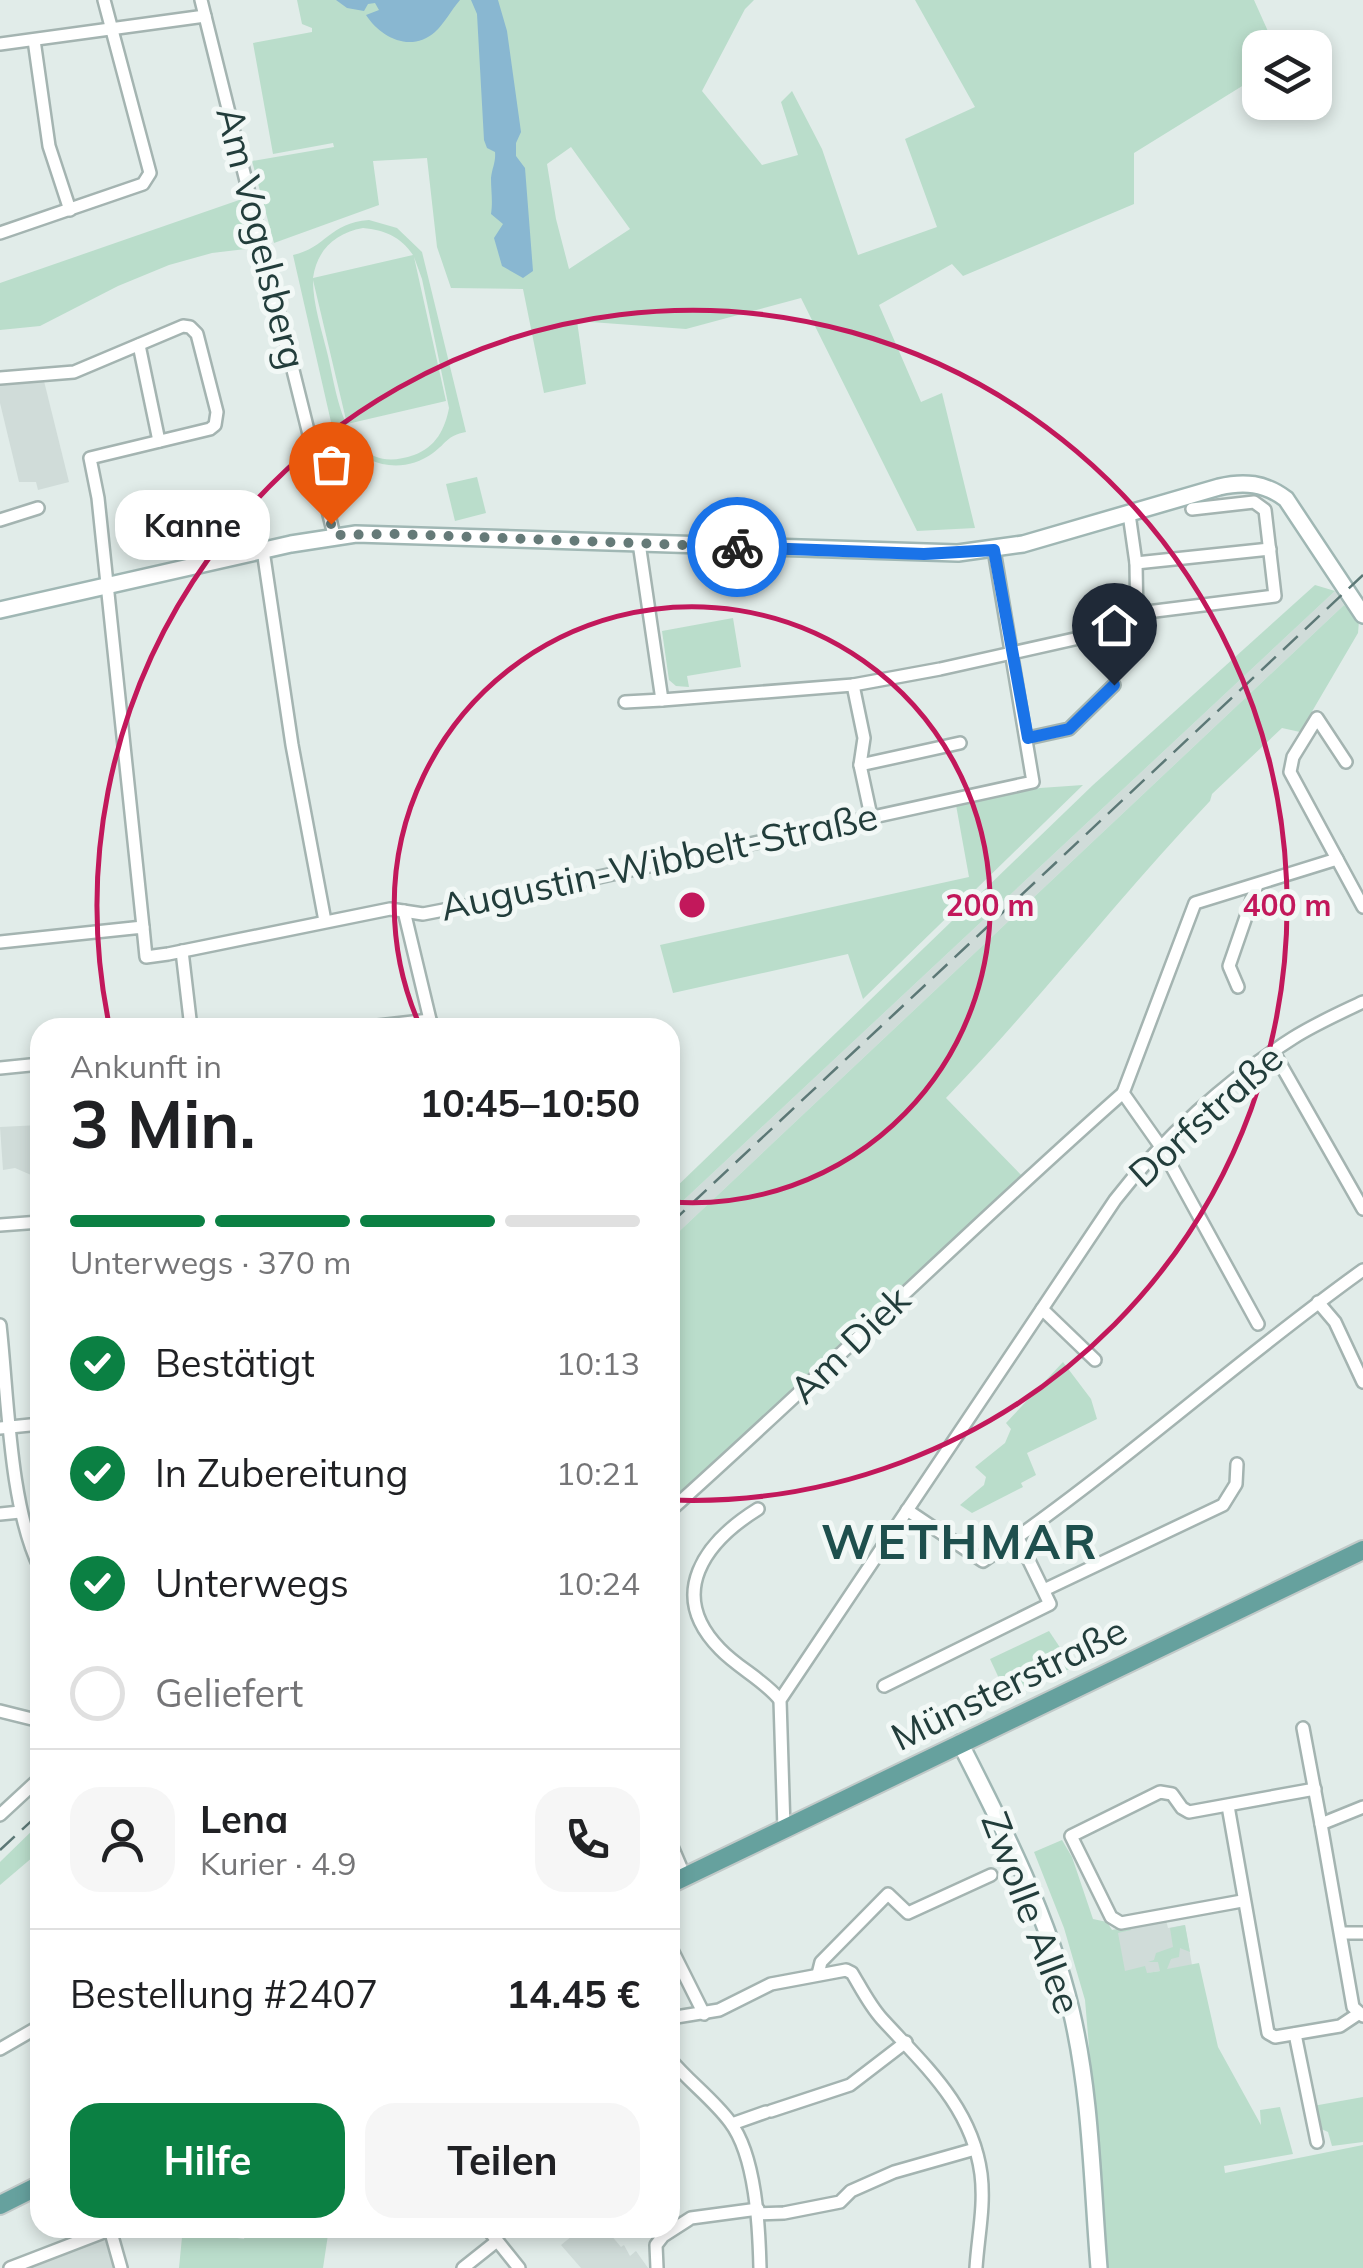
<!DOCTYPE html>
<html lang="de">
<meta charset="utf-8">
<style>
body{margin:0;font-family:Mulish,sans-serif;background:#f6f6f6;color:#202124;height:100vh;display:flex;flex-direction:column;font-size:38px;white-space:nowrap}
*{box-sizing:border-box;margin:0}
p{font-size:32px;color:#757577}
.icon{flex:none;width:55px;height:55px;fill:none;stroke:currentColor;stroke-width:2;stroke-linecap:round;stroke-linejoin:round}
.map{position:relative;flex:1;overflow:hidden}
.panel{position:absolute;left:30px;top:1018px;width:650px;height:1220px;display:flex;flex-direction:column;background:#fff;border-radius:30px;box-shadow:0 5px 15px #0003}
.panel>*{flex:none}
.buttons{position:absolute;left:1242px;top:30px;display:grid;gap:20px}
.buttons a{display:grid;place-items:center;width:90px;height:90px;border-radius:20px;background:#fff;box-shadow:0 5px 15px #0003;font-size:50px}
.pin{position:absolute;display:grid;place-items:center;width:85px;height:85px;color:#fff;margin:-102px -42px;border-radius:50% 50% 50% 0;rotate:-45deg;box-shadow:0 0 10px #0007}
.pin .icon{rotate:45deg}
.courier{position:absolute;display:grid;place-items:center;width:100px;height:100px;margin:-50px;border:8px solid #1a73e8;border-radius:50%;background:#fff;color:#222;box-shadow:0 2px 12px #0007}
.bubble{position:absolute;height:70px;border-radius:30px;background:#fff;box-shadow:0 5px 15px #0003;font-size:32px;font-weight:700;line-height:70px;text-align:center}
.overview em{font-style:normal;font-weight:700}
.overview div{display:flex;flex-direction:column-reverse}
.overview{display:flex;align-items:center;justify-content:space-between;height:170px;padding:0 40px}
h1{font-size:65px;font-weight:700;line-height:75px}
.bar{display:grid;grid-template-columns:repeat(4,1fr);gap:15px 10px;align-content:center;height:120px;padding:0 40px}
.bar i{height:12px;border-radius:8px;background:#e0e0e0}
.bar .selected{background:#0b8043}
.bar p{grid-column:span 4}
.line{display:flex;align-items:center;gap:25px;padding:0 40px;border-top:2px solid #e0e0e0}
.line div{flex:1}
.round{display:grid;place-items:center;flex:none;width:105px;height:105px;border-radius:30px;background:#f6f6f6}
ol{padding:0 40px;list-style:none}
li{display:flex;align-items:center;gap:30px;height:110px}
li p{margin-inline-start:auto}
li .icon{padding:10px;border-radius:50%;background:#0b8043;color:#fff;stroke-width:4}
li:last-child{color:#757577}
li i{width:55px;height:55px;border:5px solid #e0e0e0;border-radius:50%}
.cta{display:flex;gap:20px;margin-top:auto;padding:20px 40px}
.cta a{flex:1;height:115px;border-radius:30px;background:#0b8043;color:#fff;font-size:40px;font-weight:700;line-height:115px;text-align:center}
.cta a+a{background:#f6f6f6;color:#202124}
.map>svg:first-child{display:block}
</style>
<div class="map">
<svg width="1363" height="2268" viewBox="0 0 1363 2268">
<rect width="100%" height="100%" fill="#e1ece9"/>
<g fill="#d0dcd9">
<polygon points="44,381 69,482 38,490 36,482 19,482 0,403 0,383"/>
<polygon points="1335,591 1344,605 670,1240 670,1213"/>
<polygon points="40,1125 40,1184 38,1178 15,1168 3,1170 0,1127"/>
<polygon points="1166,1920 1168,1928 1185,1925 1192,1965 1121,1978 1112,1930"/>
<polygon points="582,2228 605,2228 621,2247 624,2245 630,2256 636,2251 648,2268 581,2268 561,2245"/>
<polygon points="107,2235 116,2268 19,2268"/>
</g>
<g fill="#baddcb" fill-rule="evenodd">
<path d="M297 0H754L745 9 702 91 762 165 798 155 781 102 792 91 822 149 858 255 937 227 905 139 975 107 915 0H1254L1275 47 1260 48V75L1134 153V204L963 276 952 264 879 305 921 402 942 393 975 528 917 531 801 298 686 329 577 321 586 384 544 393 523 289 451 288 437 247 427 158 373 161 379 205 274 243 252 161 334 147 333 143 273 154 253 43 312 32V28L302 24ZM571 147 630 229 569 269 556 219 547 164Z"/>
<polygon points="242,199 254,248 212,253 169,265 118,286 40,326 0,330 0,283"/>
<path d="M369 220 397 228 422 252 466 432C446 436 448 442 433 453 404 474 369 467 346 443L336 444 293 255C326 248 329 223 369 220ZM363 228C385 230 401 237 413 255L313 278C317 250 335 233 363 228ZM414 257 422 279 449 408C445 429 436 447 414 455 347 479 338 400 328 356 322 331 313 305 313 280L347 424 446 401Z"/>
<polygon points="477,477 486,513 455,521 446,484"/>
<polygon points="1315,585 1335,591 670,1213 670,1193 1093,785"/>
<path d="M1344 605 1359 621 1358 633 1300 732 1282 728 1212 794 1210 801C1119 897 1038 1002 946 1098L1023 1177 670 1506V1240Z"/>
<polygon points="733,618 741,667 687,676 689,687 676,686 669,680 662,631"/>
<polygon points="1083,785 863,999 848,954 673,993 660,945 969,877 956,805 1040,788"/>
<polygon points="1063,1362 1091,1399 1097,1419 1027,1453 1036,1475 1021,1483 1023,1487 972,1513 960,1505 984,1485 986,1477 975,1467 1005,1443 1011,1429 1006,1423"/>
<polygon points="1049,1631 1073,1667 1009,1700 990,1659"/>
<polygon points="40,1823 40,1851 0,1885 0,1862"/>
<polygon points="1062,1840 1072,1857 1093,1919 1107,1922 1112,1930 1131,1927 1131,1930 1118,1933 1125,1971 1145,1966 1147,1973 1160,1971 1158,1962 1148,1962 1154,1960 1156,1953 1173,1947 1170,1928 1185,1925 1190,1952 1180,1948 1179,1957 1171,1959 1167,1969 1199,1963 1218,2047 1261,2125 1260,2110 1280,2107 1293,2154 1224,2166 1225,2173 1363,2145 1363,2268 1108,2268 1085,2000 1064,1928 1034,1852"/>
<polygon points="1363,2097 1363,2142 1332,2146 1328,2132 1317,2127 1313,2106"/>
<polygon points="247,2228 329,2228 323,2268 179,2268 182,2237 195,2232 244,2239"/>
</g>
<g fill="#89b7d1">
<path d="M336 0H460C451 10 445 23 435 32 411 53 381 38 366 15L379 10 375 3 368 4 364 11 347 8Z"/>
<path d="M471 0H498L507 31 521 132 516 143V156L525 168 533 271 523 278 502 266 494 238 503 224 491 214C493 201 491 191 491 178 492 168 496 162 495 152L487 148 484 140 477 14Z"/>
</g>
<g fill="none" stroke-linecap="round" stroke-linejoin="round">
<g stroke="#a4b4b1" stroke-width="16">
<g id="street">
<polyline points="201,0 334,535"/>
<polyline points="34,40 49,146 70,210"/>
<polyline points="0,44 205,16"/>
<polyline points="0,233 143,184 150,173 104,0"/>
<polyline points="139,345 159,441"/>
<polyline points="0,378 74,372 183,326 190,327 197,334 217,412 215,425 210,429 90,458 98,498 143,927"/>
<polyline points="0,520 38,508"/>
<polyline points="639,543 662,700 853,685 940,669 1137,625 1136,563 1129,514"/>
<polyline points="263,550 292,745 325,921"/>
<polyline points="1136,563 1270,549"/>
<polyline points="1139,613 1275,596 1265,510 1254,502 1192,509"/>
<polyline points="853,685 864,738 860,765 871,816"/>
<polyline points="625,702 662,700"/>
<polyline points="1028,738 1069,729 1114,685"/>
<polyline points="1346,762 1317,718 1293,757 1290,772 1363,907"/>
<polyline points="860,765 960,743"/>
<polyline points="404,911 432,1028"/>
<polyline points="0,942 143,927 146,957 168,954 390,909 423,914 480,903 1033,782 994,550"/>
<polyline points="182,951 191,1028"/>
<polyline points="1238,987 1229,966 1257,885"/>
<polyline points="360,1028 430,1020"/>
<polyline points="1273,1051 1363,1209"/>
<polyline points="0,1068 40,1064"/>
<polyline points="1123,1093 1195,903 1337,859"/>
<polyline points="0,1225 40,1222"/>
<polyline points="1318,1302 1335,1322 1363,1382"/>
<polyline points="1042,1309 1095,1360"/>
<path d="M0 1325C8 1396 9 1505 40 1568"/>
<polyline points="0,1428 40,1424"/>
<path d="M672 1509C824 1373 969 1229 1123 1093L1161 1147 1258 1324"/>
<path d="M758 1509C705 1542 666 1594 720 1649 738 1668 764 1680 780 1700"/>
<path d="M907 1510 983 1561C1116 1471 1233 1363 1363 1270"/>
<polyline points="0,1514 20,1512"/>
<polyline points="1044,1590 1223,1505 1236,1484 1237,1464"/>
<polyline points="884,1686 1050,1604 1018,1538"/>
<polyline points="0,1711 40,1721"/>
<polyline points="1303,1728 1321,1824"/>
<polyline points="1228,1806 1268,2033 1275,2037 1340,2026 1358,2014"/>
<polyline points="1363,1807 1321,1824 1353,2007 1363,2016"/>
<polyline points="0,1815 40,1778"/>
<path d="M784 1829 780 1700 1115 1200C1163 1138 1227 1080 1293 1038 1315 1024 1340 1013 1363 1002"/>
<polyline points="670,1842 685,1877"/>
<polyline points="1242,1901 1121,1923 1111,1917 1071,1836 1160,1792 1172,1794 1182,1808 1189,1812 1315,1789"/>
<polyline points="1341,1933 1363,1933"/>
<polyline points="670,1946 704,2014"/>
<polyline points="818,1974 821,1962 888,1894 908,1913 991,1875"/>
<path d="M670 2018 719 2010 771 1984 846 1970 852 1973C861 1988 870 2006 882 2019 925 2066 972 2107 981 2174 985 2206 978 2236 976 2268"/>
<polyline points="1295,2034 1317,2142"/>
<polyline points="0,2049 40,2026"/>
<path d="M670 2059C688 2081 713 2099 730 2122 756 2156 759 2227 760 2268"/>
<polyline points="771,2111 850,2085 906,2042"/>
<polyline points="732,2124 766,2112"/>
<polyline points="758,2214 784,2213 840,2202 851,2191 894,2172 975,2149"/>
<polyline points="487,2228 519,2268"/>
<polyline points="110,2229 121,2268"/>
<polyline points="10,2268 114,2228"/>
<polyline points="463,2268 497,2241"/>
<polyline points="657,2268 656,2245 663,2236 691,2218 758,2209"/>
</g>
</g>
<g stroke="#a0b7b4" stroke-width="20">
<g id="secondary">
<path d="M0 610 291 544 356 534 958 553 1023 544 1219 487C1244 481 1265 483 1286 499L1363 615"/>
<path d="M960 1743C1003 1827 1049 1918 1071 2010 1091 2094 1092 2182 1099 2268"/>
</g>
</g>
<g stroke="#c1c9c8" stroke-width="22">
<g id="primary">
<polyline points="670,1884 1363,1550"/>
<polyline points="0,2205 40,2185"/>
</g>
</g>
<use href="#street" stroke="#fff" stroke-width="11"/>
<use href="#secondary" stroke="#fff" stroke-width="15"/>
<use href="#primary" stroke="#66a19e" stroke-width="18"/>
<g stroke="#5c7876" stroke-width="2.5" stroke-dasharray="20 10" stroke-linecap="butt">
<polyline points="670,1224 1363,575"/>
<polyline points="0,1850 40,1813"/>
</g>
</g>
<g fill="none" stroke-linecap="round" stroke-linejoin="round">
<polyline stroke="#657a78" stroke-width="10" stroke-dasharray="0 18" points="331,524 334,535 396,534 737,547"/>
<polyline stroke="#1a73e8" stroke-width="12" points="737,547 924,554 994,550 1028,738 1069,729 1114,685"/>
</g>
<g fill="none" stroke="#c2185b" stroke-width="5">
<path d="M420 1026A298 298 0 1 1 671 1202"/>
<path d="M109 1024A595 595 0 1 1 671 1500"/>
</g>
<g text-anchor="middle" stroke-width="10" stroke-linejoin="round" paint-order="stroke">
<g font-size="38" fill="#223d3b" stroke="#f2f8f6">
<text transform="translate(261 238) rotate(76)" y="13">Am Vogelsberg</text>
<text transform="translate(659 862) rotate(-12)" y="13">Augustin-Wibbelt-Straße</text>
<text transform="translate(1206 1116) rotate(-42)" y="13">Dorfstraße</text>
<text transform="translate(850 1345) rotate(-44)" y="13">Am Diek</text>
<text transform="translate(1009 1684) rotate(-26)" y="13">Münsterstraße</text>
<text transform="translate(1031 1913) rotate(69)" y="13">Zwolle Allee</text>
</g>
<g font-size="48" font-weight="bold" letter-spacing="2.5" fill="#1e4f4d" stroke="#f2f8f6">
<text x="960" y="1559">WETHMAR</text>
</g>
</g>
<circle cx="692" cy="905" r="15" fill="#c2185b" stroke="#f2f8f6" stroke-width="5"/>
<g font-size="30" text-anchor="middle" font-weight="bold" fill="#c2185b" stroke="#f2f8f6" stroke-width="10" stroke-linejoin="round" paint-order="stroke">
<text x="990" y="916">200 m</text>
<text x="1287" y="916">400 m</text>
</g>
</svg>
<div class="buttons">
<a><svg class="icon" aria-label="layers" viewBox="0 0 24 24"><path d="M12 4l9 5-9 5-9-5zM3 14l9 5 9-5"/></svg></a>
</div>
<div class="pin" style="left:331px;top:524px;background:#ea580c"><svg class="icon" aria-label="bag" viewBox="0 0 24 24"><path d="M5 8h14l-1 12H6zM9 8a3 3 0 0 1 6 0"/></svg></div>
<div class="pin" style="left:1114px;top:685px;background:#1f2937"><svg class="icon" aria-label="home" viewBox="0 0 24 24"><path d="M3 11l9-7 9 7M6 9v11h12V9"/></svg></div>
<div class="courier" style="left:737px;top:547px"><svg class="icon" aria-label="bike" viewBox="0 0 24 24"><circle cx="6" cy="16" r="4"/><circle cx="18" cy="16" r="4"/><path d="M6 16l4-8h5l3 8M10 8l3 8H6M13 5h3"/></svg></div>
<div class="bubble" style="left:115px;top:490px;width:155px">Kanne</div>
<section class="panel">
<div class="overview"><div><h1>3 Min.</h1><p>Ankunft in</p></div><em>10:45–10:50</em></div>
<div class="bar"><i class="selected"></i><i class="selected"></i><i class="selected"></i><i></i><p>Unterwegs · 370 m</p></div>
<ol>
<li><svg class="icon" aria-label="check" viewBox="0 0 24 24"><path d="M5 12l5 5 9-10"/></svg>Bestätigt<p>10:13</p></li>
<li><svg class="icon" aria-label="check" viewBox="0 0 24 24"><path d="M5 12l5 5 9-10"/></svg>In Zubereitung<p>10:21</p></li>
<li><svg class="icon" aria-label="check" viewBox="0 0 24 24"><path d="M5 12l5 5 9-10"/></svg>Unterwegs<p>10:24</p></li>
<li><i></i>Geliefert</li>
</ol>
<div class="line" style="height:180px"><a class="round"><svg class="icon" aria-label="person" viewBox="0 0 24 24"><circle cx="12" cy="8" r="4"/><path d="M4 21q1-7 8-7t8 7"/></svg></a><div><b>Lena</b><p>Kurier · 4.9</p></div><a class="round"><svg class="icon" aria-label="phone" viewBox="0 0 24 24"><path d="M5 4h4l2 5-3 2q2 4 5 5l2-3 5 2v4C11 20 4 13 5 4z"/></svg></a></div>
<div class="line" style="height:130px"><div>Bestellung #2407</div><b>14.45 €</b></div>
<div class="cta"><a>Hilfe</a><a>Teilen</a></div>
</section>
</div>
